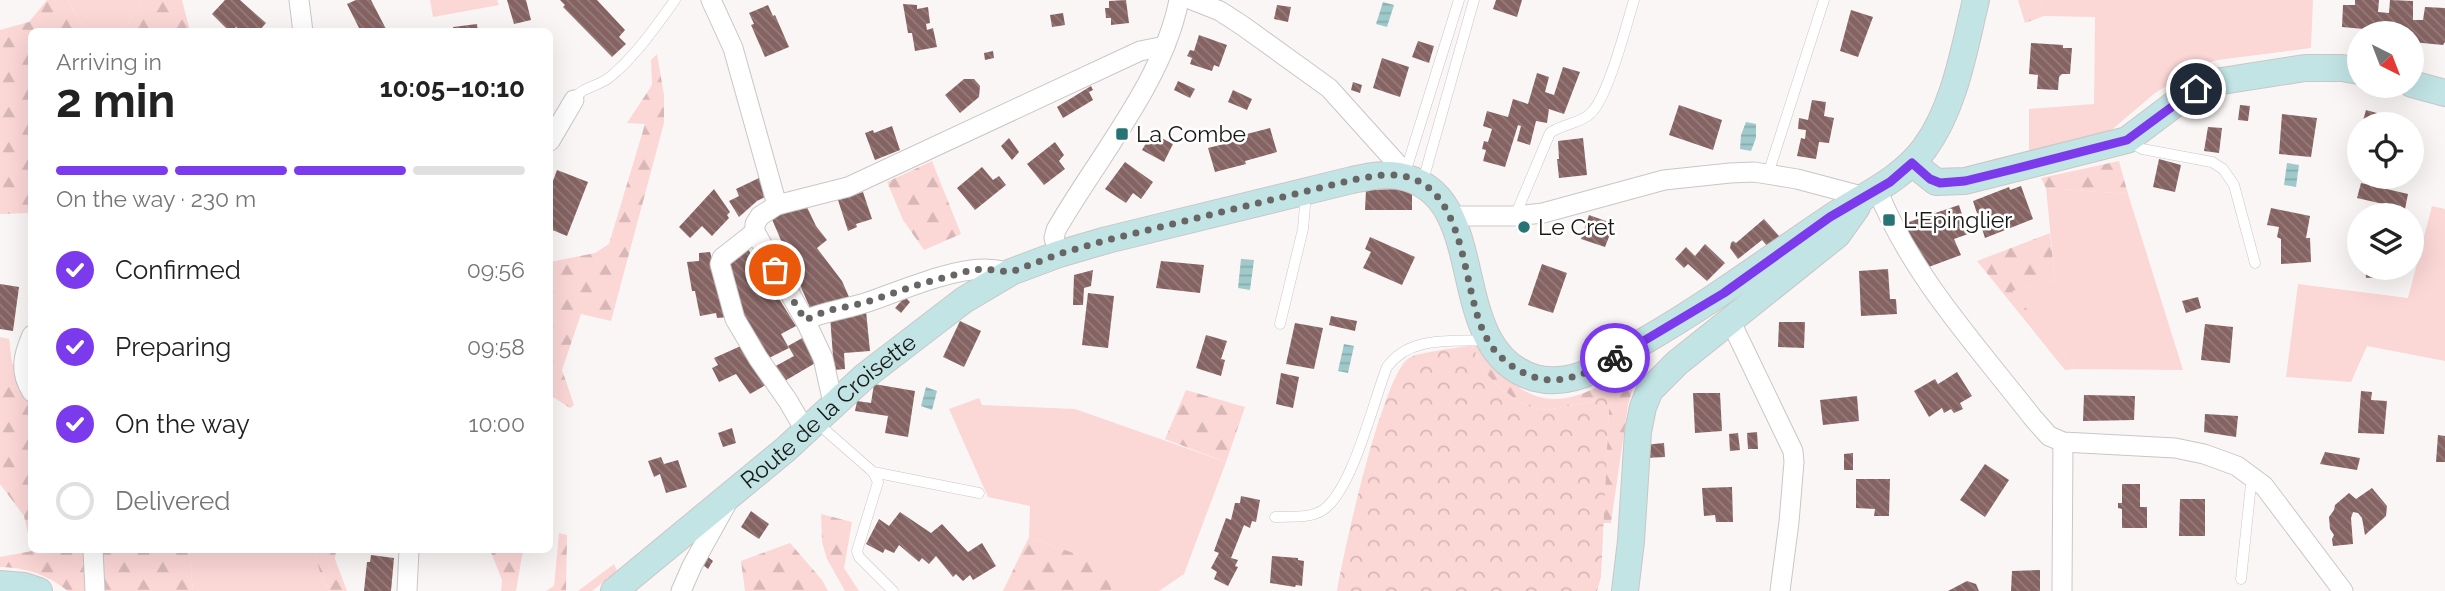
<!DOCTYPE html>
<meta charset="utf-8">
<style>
body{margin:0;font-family:Raleway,sans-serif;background:#f2f2f2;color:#222;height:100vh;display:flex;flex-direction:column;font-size:26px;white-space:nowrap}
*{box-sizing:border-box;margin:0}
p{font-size:23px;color:#767676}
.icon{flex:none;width:38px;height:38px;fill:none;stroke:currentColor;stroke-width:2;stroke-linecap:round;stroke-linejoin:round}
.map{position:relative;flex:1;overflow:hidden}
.side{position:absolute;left:28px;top:28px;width:525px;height:525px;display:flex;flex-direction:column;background:#fff;border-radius:10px;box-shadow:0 7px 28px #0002}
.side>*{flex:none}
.needle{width:46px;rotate:138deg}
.buttons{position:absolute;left:2347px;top:21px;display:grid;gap:14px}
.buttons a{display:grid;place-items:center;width:77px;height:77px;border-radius:50%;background:#fff;box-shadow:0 7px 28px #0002;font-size:35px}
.pin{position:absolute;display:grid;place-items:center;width:60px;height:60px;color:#fff;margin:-30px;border:4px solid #fff;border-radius:50%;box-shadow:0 2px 7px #0007}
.courier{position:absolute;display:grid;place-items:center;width:70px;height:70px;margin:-35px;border:5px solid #7c3aed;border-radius:50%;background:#fff;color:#222;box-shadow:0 2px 9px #0007}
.summary em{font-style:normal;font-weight:700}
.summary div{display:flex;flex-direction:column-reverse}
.summary{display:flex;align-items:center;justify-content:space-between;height:119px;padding:0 28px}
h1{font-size:46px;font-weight:700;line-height:52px}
.bar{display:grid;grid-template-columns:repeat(4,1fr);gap:10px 7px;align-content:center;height:84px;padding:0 28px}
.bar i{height:9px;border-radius:5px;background:#e0e0e0}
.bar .current{background:#7c3aed}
.bar p{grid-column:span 4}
ol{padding:0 28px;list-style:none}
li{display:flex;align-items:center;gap:21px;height:77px}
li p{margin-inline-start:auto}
li .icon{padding:7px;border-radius:50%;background:#7c3aed;color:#fff;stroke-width:4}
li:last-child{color:#767676}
li i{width:38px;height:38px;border:4px solid #e0e0e0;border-radius:50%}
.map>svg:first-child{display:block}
</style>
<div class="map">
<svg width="2445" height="591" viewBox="0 0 2445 591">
<defs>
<pattern id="forest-firs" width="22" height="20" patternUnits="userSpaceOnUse" patternTransform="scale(1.75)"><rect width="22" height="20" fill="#fbd7d6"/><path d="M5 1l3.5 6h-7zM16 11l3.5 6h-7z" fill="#d7b8b7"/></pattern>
<pattern id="park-crowns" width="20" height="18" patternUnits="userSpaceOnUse" patternTransform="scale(1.75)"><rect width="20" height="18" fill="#fbd7d6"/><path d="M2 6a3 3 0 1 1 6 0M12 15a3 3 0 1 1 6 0" fill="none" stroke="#d7b8b7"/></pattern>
<pattern id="water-rules" width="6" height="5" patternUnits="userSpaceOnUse" patternTransform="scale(1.75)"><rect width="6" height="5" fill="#9fc9ca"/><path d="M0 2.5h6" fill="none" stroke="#88acad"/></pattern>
<pattern id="building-back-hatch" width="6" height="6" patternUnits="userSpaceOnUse" patternTransform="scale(1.75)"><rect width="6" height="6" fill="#856362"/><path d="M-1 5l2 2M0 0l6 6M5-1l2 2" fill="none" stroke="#957d7c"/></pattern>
</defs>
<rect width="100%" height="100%" fill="#fbf6f6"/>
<g fill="#fbd7d6">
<polygon points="67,0 142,0 129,20 126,32 84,31 82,24"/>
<polygon points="430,0 497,0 499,5 433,17"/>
<polygon points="2041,0 2313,0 2311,48 2218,60 2203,64 2155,93 2109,132 2029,151 2029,109 2094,104 2095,17 2044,16"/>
<polygon points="2046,188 2128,194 2183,370 2075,369 2011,291 2055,279"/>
<polygon points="2432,206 2445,209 2445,361 2367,346 2351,382 2286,377 2298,284 2408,298"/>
<polygon points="0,337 9,339 12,364 0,362"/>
<polygon points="979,398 982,405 1075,409 1226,462 1184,574 1159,591 1111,591 1114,568 1029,537 1030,506 988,497 949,409"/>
<path d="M189 550H316C316 563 321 580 330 591H193Z"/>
</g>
<g fill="url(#forest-firs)">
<polygon points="47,0 67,0 82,24 84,31 32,32 31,213 0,214 0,30 29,22"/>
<polygon points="142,0 182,0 190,31 126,31 129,20"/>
<polygon points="2018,0 2041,0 2044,16 2025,23"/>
<polygon points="657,54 664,95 664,123 611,321 581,314 562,370 574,405 570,408 550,395 550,262 595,253 609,244 645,124 627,123 652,85 651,60"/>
<polygon points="932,161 961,234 924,250 903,220 887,182"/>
<polygon points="2119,161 2128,194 2046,188 2041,178"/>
<polygon points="2050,233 2055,279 2012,291 2075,369 2065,370 1977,261"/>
<path d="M1472 345H1478C1534 420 1567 408 1640 363L1645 371 1633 387 1628 405 1611 523H1603L1609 408 1618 388 1590 402 1547 410 1534 408 1520 403 1497 385 1484 371Z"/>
<path d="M0 362 31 366 32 550H189L193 591H68C48 575 26 567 0 567V557L32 551 24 516 0 484Z"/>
<polygon points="1186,390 1245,407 1226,462 1165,439"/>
<polygon points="821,514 852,522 844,568 859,591 845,591 827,559 822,542"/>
<polygon points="559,533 567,535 566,591 546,591 554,586"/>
<polygon points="1029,537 1115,568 1111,591 1003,591"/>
<polygon points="790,543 822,580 828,591 745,591 741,561"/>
<path d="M316 550H336L335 559 347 591H330C321 580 316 563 316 550Z"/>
<polygon points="490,550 523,550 516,591 501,591 502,580"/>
<polygon points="614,564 617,571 592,591 578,591"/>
</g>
<path fill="url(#park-crowns)" d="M1472 345 1484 371 1497 385 1520 403 1534 408 1547 410 1590 402 1619 387 1609 408 1601 577 1597 591H1337C1343 554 1383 374 1409 358 1418 352 1460 348 1472 345Z"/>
<g fill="url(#water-rules)">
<polygon points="1383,2 1394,5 1387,27 1376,24"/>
<polygon points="1746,122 1756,124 1756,138 1751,151 1740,149 1741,135"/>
<polygon points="2287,163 2299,165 2296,187 2284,185"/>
<polygon points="1241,259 1254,260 1250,290 1238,288"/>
<polygon points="1344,344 1354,346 1348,373 1338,371"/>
<polygon points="926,387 937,391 932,410 921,406"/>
</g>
<g fill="url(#building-back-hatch)">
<polygon points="225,0 240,0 266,23 258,32 242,32 236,27 230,32 212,14"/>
<polygon points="356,0 371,0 386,29 382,32 361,32 347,4"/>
<polygon points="507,0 526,0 531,20 514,24"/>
<polygon points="560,0 597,0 625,30 619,37 626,44 612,57 563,7 565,5"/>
<polygon points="1126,0 1129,23 1111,25 1111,18 1106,18 1105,8 1109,8 1109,1"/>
<polygon points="1496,0 1522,0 1517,17 1493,9"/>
<polygon points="2355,0 2379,0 2378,12 2389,13 2390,0 2413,1 2413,20 2423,20 2425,7 2445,8 2445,42 2443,45 2412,42 2412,33 2376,33 2376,27 2375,30 2342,27 2343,5 2355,5"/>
<polygon points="903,4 917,5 917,9 928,7 930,23 926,24 927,30 933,28 937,47 915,51 912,33 908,33"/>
<polygon points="768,5 773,16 775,15 789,47 765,57 751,25 754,24 749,13"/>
<polygon points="1277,5 1291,7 1288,22 1274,19"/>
<polygon points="1851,10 1873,17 1858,57 1840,51"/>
<polygon points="1063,13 1065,25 1052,27 1050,15"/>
<polygon points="477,24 478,32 454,32 453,27"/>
<polygon points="1199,35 1227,45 1219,67 1214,65 1212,71 1190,64 1192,58 1187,56 1190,50 1194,51"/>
<polygon points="1418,41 1434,46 1429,63 1412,57"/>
<polygon points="2031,43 2063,45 2063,48 2072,48 2070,74 2062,74 2059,77 2058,90 2037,89 2038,75 2029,74"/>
<polygon points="993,51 994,58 985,60 984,53"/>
<polygon points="1382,58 1409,67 1400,97 1373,88"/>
<polygon points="1563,67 1580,72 1564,114 1549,109 1547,123 1536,121 1530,145 1517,141 1521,126 1518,125 1505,167 1483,161 1486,150 1482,149 1484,141 1488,142 1492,129 1483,126 1487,111 1508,117 1513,99 1528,104 1537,73 1549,77 1545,92 1554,95"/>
<polygon points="964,79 974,79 980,86 979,97 960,113 945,95"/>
<polygon points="1178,81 1195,89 1190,98 1174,90"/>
<polygon points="1353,82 1362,85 1360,93 1351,90"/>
<polygon points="1091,86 1093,90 1089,92 1093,100 1063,118 1057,107"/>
<polygon points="1233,90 1252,99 1247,110 1228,102"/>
<polygon points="1812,100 1826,102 1824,116 1834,118 1829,143 1819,142 1816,159 1797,156 1801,138 1805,139 1806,130 1798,129 1799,118 1808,120"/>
<polygon points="1679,105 1722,120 1713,150 1669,135"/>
<polygon points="2240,105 2250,106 2248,121 2238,120"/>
<polygon points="2366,110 2402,120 2401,124 2362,124"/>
<polygon points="2282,114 2317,118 2311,157 2279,154"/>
<polygon points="892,126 900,150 875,160 865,133 873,130 874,133"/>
<polygon points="2208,127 2222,128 2219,153 2204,151"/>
<polygon points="1270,128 1277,152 1245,161 1246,164 1215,172 1208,148 1240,140 1239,136"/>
<polygon points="1152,133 1173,144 1164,162 1142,150"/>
<polygon points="1009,138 1019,152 1012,160 1001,146"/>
<polygon points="1583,138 1587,175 1559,178 1557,159 1559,159 1558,141"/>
<polygon points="1055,142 1064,155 1059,161 1065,169 1044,185 1027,164"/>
<polygon points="2159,159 2181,165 2175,192 2153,187"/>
<polygon points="1125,162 1153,182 1141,199 1133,193 1126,203 1105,189"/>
<polygon points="982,167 993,180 999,176 1006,185 975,210 957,188"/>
<polygon points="557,170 588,182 567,236 550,229 550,189"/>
<polygon points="761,177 767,196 757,201 739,217 729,201 739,196 736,189"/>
<polygon points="2361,183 2408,194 2405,209 2357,198"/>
<polygon points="2021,186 2033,219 1985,238 1973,201 2009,187 2010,190"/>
<polygon points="714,189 730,212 727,215 729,218 712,236 702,226 690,238 679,227"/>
<polygon points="1401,189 1412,194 1412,210 1365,210 1366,190"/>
<polygon points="863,192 872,219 856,224 857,227 848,231 838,200"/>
<polygon points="805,203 816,226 827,240 817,248 842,281 849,297 810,308 771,217"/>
<polygon points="1959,205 1968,234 1954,239 1961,255 1926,268 1900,225"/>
<polygon points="2271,208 2310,216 2306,238 2310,238 2311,262 2281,264 2281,239 2277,237 2279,227 2267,225"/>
<polygon points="1589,215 1614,224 1605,247 1581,239"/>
<polygon points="1764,219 1780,237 1767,246 1762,240 1738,259 1730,248 1731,243 1733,241 1736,243"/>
<polygon points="1520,220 1532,224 1528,234 1516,230"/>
<polygon points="2356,227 2359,227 2359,245 2353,243"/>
<polygon points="1370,237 1415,257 1402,285 1363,268 1371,252 1365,249"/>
<polygon points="1705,244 1725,263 1707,281 1688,264 1684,268 1675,259 1686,247 1695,256"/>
<polygon points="746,246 796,326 781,334 789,348 769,358 736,301 729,263"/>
<polygon points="710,252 729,317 717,318 716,313 700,316 695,291 692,291 687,262 699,261 699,253"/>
<polygon points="1161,261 1204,265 1200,293 1156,288"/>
<polygon points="1542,264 1567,273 1553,313 1528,305"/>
<polygon points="2365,268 2396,268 2396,276 2366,278"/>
<polygon points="1888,269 1890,299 1896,299 1897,314 1861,316 1859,271"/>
<polygon points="1093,270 1091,286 1084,288 1083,305 1073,305 1074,275"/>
<polygon points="0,284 19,287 13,331 0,329"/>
<polygon points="1088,293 1114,296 1108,348 1082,345"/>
<polygon points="905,297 910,302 901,313 895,308"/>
<polygon points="2198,297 2201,308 2186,313 2182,301"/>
<polygon points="866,311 870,351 844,353 845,369 834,370 830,316"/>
<polygon points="1331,316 1357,321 1355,331 1329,325"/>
<polygon points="960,321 981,331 964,367 943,357"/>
<polygon points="1779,322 1805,322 1804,348 1778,347"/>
<polygon points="1295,323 1323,328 1314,369 1286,364"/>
<polygon points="2205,324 2233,327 2230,363 2201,360"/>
<polygon points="1206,335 1227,341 1221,359 1225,360 1221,376 1196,368"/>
<polygon points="804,337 817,362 783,382 772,368 794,356 788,346"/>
<polygon points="743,345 769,383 750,394 736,374 719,382 712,368 718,365 714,358"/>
<polygon points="1957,372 1972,396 1960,403 1963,409 1954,413 1951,409 1944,413 1942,408 1929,417 1914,391 1935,379 1938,384"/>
<polygon points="1281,373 1299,377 1293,408 1276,404"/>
<polygon points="874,384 915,391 908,437 885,433 888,416 855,411 857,401 871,403"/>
<polygon points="2361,391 2372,392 2371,400 2387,401 2384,434 2358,433"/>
<polygon points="1693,393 1720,393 1722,431 1695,433"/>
<polygon points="2084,395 2135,396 2134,420 2083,421"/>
<polygon points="1857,396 1859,421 1823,425 1820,400"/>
<polygon points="2205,414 2238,416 2236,437 2204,432"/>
<polygon points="732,428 736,443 723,447 718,433"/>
<polygon points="1757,432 1758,449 1748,449 1747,433"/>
<polygon points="1738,433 1740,450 1730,451 1729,434"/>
<polygon points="2438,435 2445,436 2445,462 2436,462"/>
<polygon points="1664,443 1665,457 1645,458 1644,445"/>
<polygon points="2325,452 2360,458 2357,470 2320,464"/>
<polygon points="1853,453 1853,470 1844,470 1844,454"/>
<polygon points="661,457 664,464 678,460 687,487 666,493 660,474 654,477 648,461"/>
<polygon points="1985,464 2009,480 1985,517 1960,500"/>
<polygon points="1856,479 1890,479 1889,516 1874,516 1875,509 1856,508"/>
<polygon points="2122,484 2140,484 2140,507 2147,507 2147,528 2122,528 2122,509 2118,508 2118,503 2122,503"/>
<polygon points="1732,487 1733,522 1716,522 1715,515 1704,516 1702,488"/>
<polygon points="2372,488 2387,506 2386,516 2365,535 2362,518 2358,513 2353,512 2351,518 2353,544 2333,546 2332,539 2334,535 2330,529 2329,517 2334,510 2335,505 2349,493 2356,499"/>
<polygon points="1241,496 1260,500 1256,522 1252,521 1250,528 1244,525 1231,558 1238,560 1235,566 1238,567 1228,586 1214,579 1217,572 1211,568 1219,553 1214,551 1226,518 1231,520 1235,503 1240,503"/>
<polygon points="2180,499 2205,499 2205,536 2179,536"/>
<polygon points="751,511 769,524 759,539 741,527"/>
<polygon points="900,512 931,533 942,524 968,552 982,543 996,566 973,580 970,575 963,581 956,574 953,577 936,556 929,564 922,558 919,562 899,545 894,553 885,549 883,553 866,544 879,519 889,526"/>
<polygon points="371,555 394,558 391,591 364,591 367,562 370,562"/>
<polygon points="1272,556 1298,558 1298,560 1304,561 1302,586 1296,585 1295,587 1270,583"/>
<polygon points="708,557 713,561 708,569 702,564"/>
<polygon points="2040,570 2040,591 2011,591 2012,571"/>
<polygon points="1967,581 1976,584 1979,591 1948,591"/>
</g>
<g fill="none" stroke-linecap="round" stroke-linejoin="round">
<g stroke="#cac6c6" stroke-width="11">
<g id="lane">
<path d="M574 100C582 86 598 87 610 77 635 57 656 26 675 0"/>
<polyline points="2130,142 2142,149 2212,162 2223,169 2234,185 2255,263"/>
<polyline points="1405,173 1459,0"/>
<polyline points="1768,174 1824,0"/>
<polyline points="1422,184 1474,0"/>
<path d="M1515 216 1550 133C1562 124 1579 124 1590 114 1608 98 1626 26 1634 0"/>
<polyline points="1280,324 1303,229 1306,193"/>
<polyline points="816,422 873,472 878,482 857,551 859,557 893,591"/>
<polyline points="873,472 979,493"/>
<path d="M1275 517C1290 516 1310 519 1323 510 1353 489 1373 402 1387 367 1410 335 1452 342 1487 340"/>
<polyline points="2241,579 2252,475"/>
</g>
</g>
<g stroke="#cac6c6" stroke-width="21">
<g id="street">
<polyline points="299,0 303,32"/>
<polyline points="711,0 733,48 777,205"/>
<polyline points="1192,0 1220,11 1243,26 1329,88 1411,179"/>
<polyline points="550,141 574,100"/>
<path d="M1877 189C1911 275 1977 346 2033 418L2049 436 2063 442 2175 448 2204 454 2237 466 2264 486 2343 591"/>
<polyline points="1449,216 1515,216 1543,213 1664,180 1730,173 1754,172 1797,179 1865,197"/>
<polyline points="755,232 722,258 720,264 735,319 758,358 788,401 806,432"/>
<path d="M1059 254 1054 238 1056 230C1097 158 1163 82 1179 0"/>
<path d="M805 320C826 311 847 309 868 302 900 291 950 269 984 269 993 269 1002 271 1011 272"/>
<polyline points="1730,320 1793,451 1794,462 1789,522 1780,591"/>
<path d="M32 335C23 356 19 372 32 392"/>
<polyline points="833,403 823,358 805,320 755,232 755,224 760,216 777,205 848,187 1140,51 1165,46"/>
<polyline points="93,550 95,591"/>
<polyline points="407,591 409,550"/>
<polyline points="681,591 692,566 728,501"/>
<polyline points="2062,591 2063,442"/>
</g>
</g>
<g stroke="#cac6c6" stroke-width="28">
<g id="secondary">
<polyline points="2412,84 2445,93"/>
<polyline points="1912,163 1936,182 1965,181 2127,140 2184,97 2209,83 2305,68 2342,68 2359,71"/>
<polyline points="0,584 24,586 39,591"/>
<path id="s1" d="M614 591 786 449 865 376 964 300 1011 272 1059 254 1107 240 1352 180C1367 177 1383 173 1399 176 1495 193 1441 350 1535 378 1550 382 1567 380 1582 375 1604 366 1625 352 1646 340 1710 303 1766 261 1827 220 1860 197 1899 182 1924 149 1955 107 1964 49 1976 0"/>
<polyline points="1625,591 1631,541 1638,432 1643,407 1650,390 1677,363 1837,235 1857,207"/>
</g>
</g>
<use href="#lane" stroke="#fff" stroke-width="10"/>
<use href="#street" stroke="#fff" stroke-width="19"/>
<use href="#secondary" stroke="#c2e4e5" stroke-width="26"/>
</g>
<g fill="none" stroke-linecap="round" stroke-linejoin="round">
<path stroke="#686665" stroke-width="7" stroke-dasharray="0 12.6" d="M775 270 805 320 826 311 864 303 917 285 972 270 984 269 1011 272 1059 254 1107 240 1352 180C1362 178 1373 176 1384 175 1470 170 1459 287 1486 337 1494 353 1509 366 1524 373 1555 389 1587 374 1615 358"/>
<polyline stroke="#7c3aed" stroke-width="9" points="1615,358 1724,293 1830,217 1890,182 1912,163 1930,179 1940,183 1965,181 2010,170 2127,140 2196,89"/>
</g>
<g fill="#287375" stroke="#fff" stroke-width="2.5">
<rect x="1115" y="127" width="14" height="14" rx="3.5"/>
<rect x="1882" y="213" width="14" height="14" rx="3.5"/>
<circle cx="1524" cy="227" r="7"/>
</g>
<g text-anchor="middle" stroke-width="5" stroke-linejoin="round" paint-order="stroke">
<g font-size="23" fill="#191817" stroke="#fff" text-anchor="start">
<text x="1136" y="142">La Combe</text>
<text x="1903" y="228">L'Epinglier</text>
<text x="1538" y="235">Le Cret</text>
</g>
<g font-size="23" fill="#191817" stroke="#fff">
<text dy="8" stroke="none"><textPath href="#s1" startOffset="280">Route de la Croisette</textPath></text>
</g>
</g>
</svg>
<div class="buttons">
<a><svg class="needle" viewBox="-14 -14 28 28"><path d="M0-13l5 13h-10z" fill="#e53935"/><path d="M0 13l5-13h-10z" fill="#767676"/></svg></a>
<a><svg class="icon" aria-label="locate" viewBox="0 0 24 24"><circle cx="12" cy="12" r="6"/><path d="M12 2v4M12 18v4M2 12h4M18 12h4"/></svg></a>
<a><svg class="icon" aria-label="layers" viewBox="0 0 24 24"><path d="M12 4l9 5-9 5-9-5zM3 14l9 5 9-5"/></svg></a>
</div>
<div class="pin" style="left:775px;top:270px;background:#ea580c"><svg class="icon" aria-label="bag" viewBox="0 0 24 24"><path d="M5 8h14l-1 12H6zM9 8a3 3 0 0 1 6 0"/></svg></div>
<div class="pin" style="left:2196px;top:89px;background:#1f2937"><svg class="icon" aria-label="home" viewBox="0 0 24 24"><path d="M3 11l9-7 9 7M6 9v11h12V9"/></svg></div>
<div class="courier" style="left:1615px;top:358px"><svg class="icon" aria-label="bike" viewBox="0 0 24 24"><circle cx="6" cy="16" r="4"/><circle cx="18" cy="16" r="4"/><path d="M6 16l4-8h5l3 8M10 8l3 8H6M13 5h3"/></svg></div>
<section class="side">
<div class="summary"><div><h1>2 min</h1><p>Arriving in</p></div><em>10:05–10:10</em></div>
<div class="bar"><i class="current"></i><i class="current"></i><i class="current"></i><i></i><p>On the way · 230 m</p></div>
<ol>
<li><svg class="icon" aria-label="check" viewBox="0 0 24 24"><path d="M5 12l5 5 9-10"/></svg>Confirmed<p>09:56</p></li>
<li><svg class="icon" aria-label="check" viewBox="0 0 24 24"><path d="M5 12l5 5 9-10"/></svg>Preparing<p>09:58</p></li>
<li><svg class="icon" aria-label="check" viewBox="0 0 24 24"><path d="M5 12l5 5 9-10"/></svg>On the way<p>10:00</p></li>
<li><i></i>Delivered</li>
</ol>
</section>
</div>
